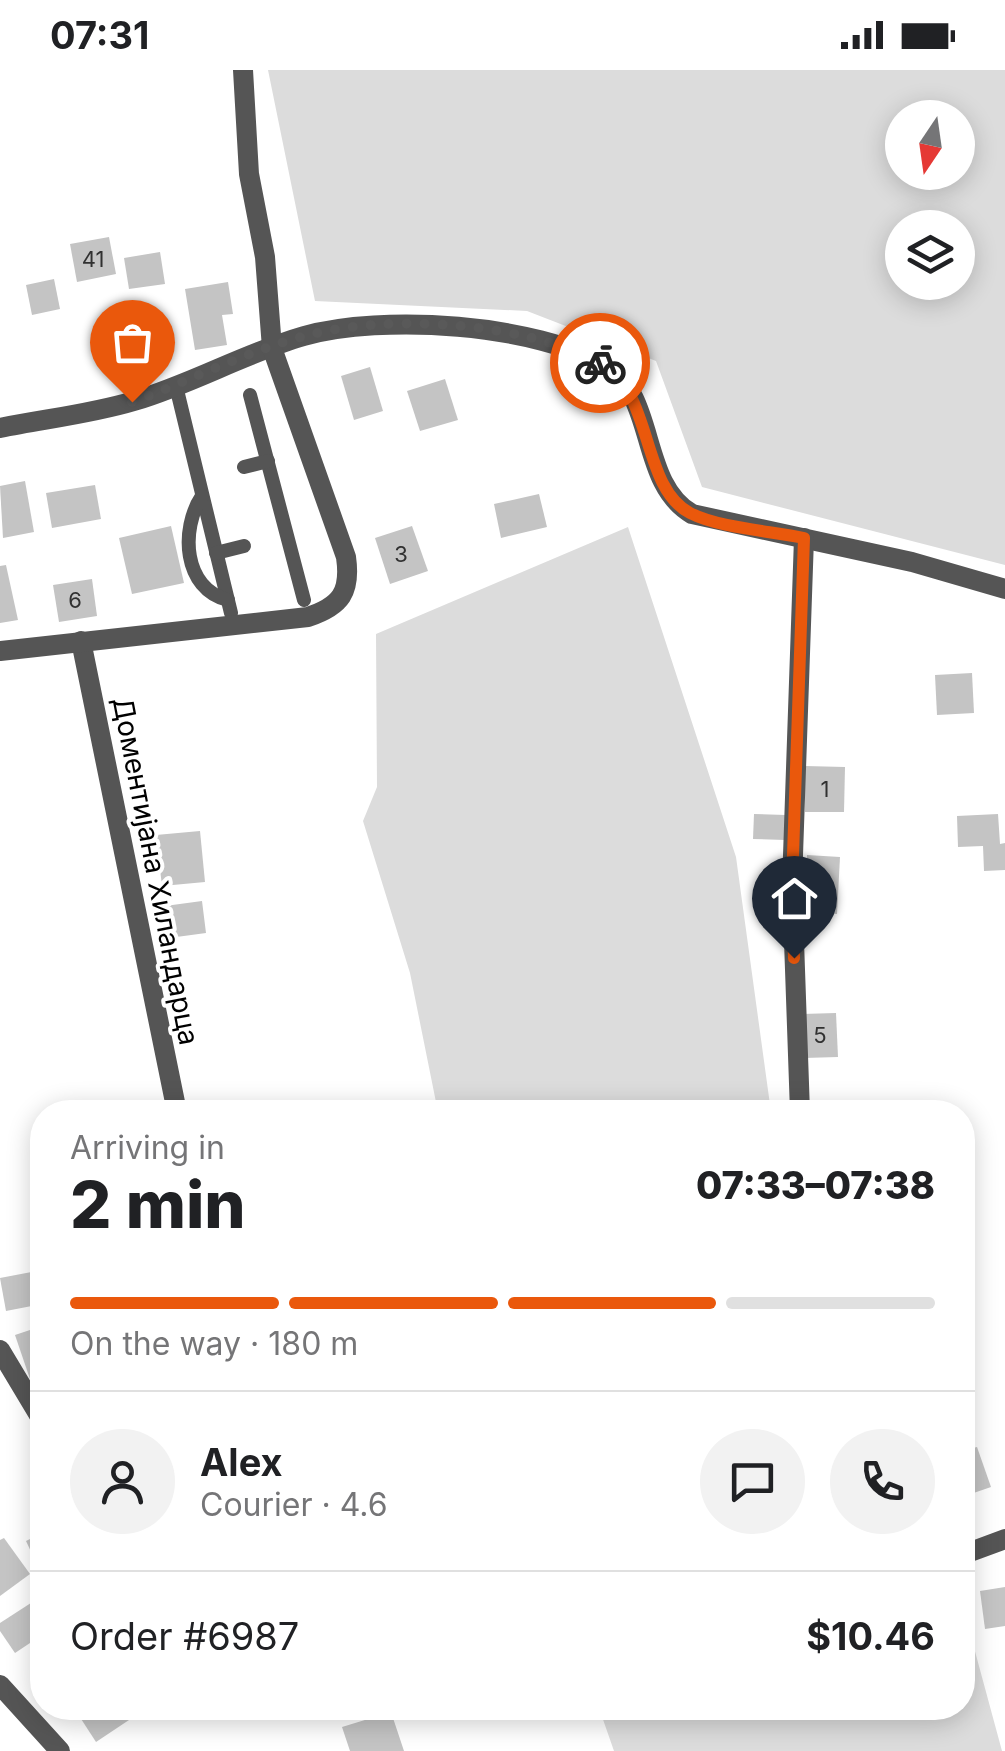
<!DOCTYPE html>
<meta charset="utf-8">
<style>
body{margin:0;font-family:Inter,sans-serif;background:#f2f2f2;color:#202124;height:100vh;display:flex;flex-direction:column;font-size:38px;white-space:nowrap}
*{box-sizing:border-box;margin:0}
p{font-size:32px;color:#757577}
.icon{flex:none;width:55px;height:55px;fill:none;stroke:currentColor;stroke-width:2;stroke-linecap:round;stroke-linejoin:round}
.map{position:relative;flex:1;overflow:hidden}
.side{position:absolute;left:30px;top:1030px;width:945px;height:620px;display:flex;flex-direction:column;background:#fff;border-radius:40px;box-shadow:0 5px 25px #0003}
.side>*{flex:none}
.needle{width:65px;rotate:193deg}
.controls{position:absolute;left:885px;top:30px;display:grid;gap:20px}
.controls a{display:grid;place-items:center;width:90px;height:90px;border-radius:50%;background:#fff;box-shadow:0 5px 25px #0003;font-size:50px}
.pin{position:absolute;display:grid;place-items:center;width:85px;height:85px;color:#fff;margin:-102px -42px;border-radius:50% 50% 50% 0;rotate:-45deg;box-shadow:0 0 10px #0007}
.pin .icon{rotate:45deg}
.courier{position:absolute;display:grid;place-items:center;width:100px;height:100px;margin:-50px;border:8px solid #ea580c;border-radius:50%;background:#fff;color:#222;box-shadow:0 2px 12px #0007}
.headline em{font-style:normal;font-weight:800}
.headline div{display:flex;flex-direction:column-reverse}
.headline{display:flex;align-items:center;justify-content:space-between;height:170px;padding:0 40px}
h1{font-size:65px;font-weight:800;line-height:75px}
.bar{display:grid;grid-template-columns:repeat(4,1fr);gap:15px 10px;align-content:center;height:120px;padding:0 40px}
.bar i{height:12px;border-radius:8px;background:#e0e0e0}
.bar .selected{background:#ea580c}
.bar p{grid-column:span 4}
.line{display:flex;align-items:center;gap:25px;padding:0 40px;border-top:2px solid #e0e0e0}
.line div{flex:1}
.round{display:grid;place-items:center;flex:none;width:105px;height:105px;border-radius:52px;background:#f2f2f2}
.status{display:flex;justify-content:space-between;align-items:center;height:70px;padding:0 50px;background:#fff;direction:ltr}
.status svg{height:28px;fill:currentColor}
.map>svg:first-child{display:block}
</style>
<div class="status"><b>07:31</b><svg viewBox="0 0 49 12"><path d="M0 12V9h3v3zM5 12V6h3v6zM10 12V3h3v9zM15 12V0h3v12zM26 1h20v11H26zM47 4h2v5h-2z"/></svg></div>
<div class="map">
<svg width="1005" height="1681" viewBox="0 0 1005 1681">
<rect width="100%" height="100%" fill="#fff"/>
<g fill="#dcdcdc" fill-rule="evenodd">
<path d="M268 0H1005V495L702 417 656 291 527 241 315 231ZM902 48H958V102H902ZM902 158H958V212H902Z"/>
<polygon points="628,457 736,787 771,1042 438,1042 410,903 363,751 377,717 376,564"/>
<polygon points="963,1537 1002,1681 614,1681 599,1638 962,1638"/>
</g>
<g fill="#c4c4c4">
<polygon points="109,167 116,204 77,212 70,174"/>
<polygon points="160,182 165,214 129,219 124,188"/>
<polygon points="54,209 60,239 32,245 26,215"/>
<polygon points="228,212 233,244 222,245 227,275 195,280 185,219"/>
<polygon points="370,297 383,341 354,350 341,306"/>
<polygon points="445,309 458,350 420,361 407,321"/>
<polygon points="25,411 34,462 3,468 0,416"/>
<polygon points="95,415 101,449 52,458 46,423"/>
<polygon points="539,424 547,457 501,468 494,434"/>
<polygon points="171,456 184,513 132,524 119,468"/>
<polygon points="412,456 428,501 390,514 375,468"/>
<polygon points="6,495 18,550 0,553 0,496"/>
<polygon points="92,509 97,546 59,552 53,515"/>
<polygon points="972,603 974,643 937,645 935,605"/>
<polygon points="805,696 845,697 844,742 805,742"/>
<polygon points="754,744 786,745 785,770 753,769"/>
<polygon points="998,744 1000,774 1005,773 1005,800 984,801 983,776 958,777 957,746"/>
<polygon points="200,761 205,812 162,816 156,765"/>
<polygon points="807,785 840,787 837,844 805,842"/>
<polygon points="202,831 206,863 169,868 165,836"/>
<polygon points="836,943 838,987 804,988 802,944"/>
<polygon points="42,1200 42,1234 6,1241 0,1208"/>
<polygon points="42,1256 42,1312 32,1315 15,1265"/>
<polygon points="977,1377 991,1417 962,1427 962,1381"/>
<polygon points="42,1463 42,1505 26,1471"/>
<polygon points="4,1468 30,1504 0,1526 0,1470"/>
<polygon points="1005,1517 1005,1556 985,1559 980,1521"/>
<polygon points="34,1531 42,1544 42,1565 15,1583 0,1561 0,1553"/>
<polygon points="74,1638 125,1638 132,1648 96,1672"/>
<polygon points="391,1642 404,1681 350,1681 342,1657"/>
</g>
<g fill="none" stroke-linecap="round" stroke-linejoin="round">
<g stroke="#555" stroke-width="14">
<polyline points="176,316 231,543"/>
<polyline points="250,325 304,530"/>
<polyline points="244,397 268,391"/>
<path d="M202 426C180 459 183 519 228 530"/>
<polyline points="216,483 244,476"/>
</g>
<g stroke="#555" stroke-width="20">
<path d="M0 358C44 349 91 344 134 331 192 314 245 283 304 266 381 244 537 253 607 297 657 328 639 413 692 444L912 492 1005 519"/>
<polyline points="81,571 177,1042"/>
<path d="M0 581 308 547C341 536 351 522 346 487L272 278 265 187 249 104 243 0"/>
<polyline points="800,1042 792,814 804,468"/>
<polyline points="0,1280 42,1350"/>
<polyline points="962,1485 1005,1469"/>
<polyline points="0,1615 60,1681"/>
</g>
</g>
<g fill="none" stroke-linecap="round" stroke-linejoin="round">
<path stroke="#595959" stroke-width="10" stroke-dasharray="0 18" d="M132 332C190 311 247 281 305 266 389 243 523 252 600 293"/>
<path stroke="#ea580c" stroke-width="12" d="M600 293C654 321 640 417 690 443 719 458 771 461 804 468L792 814 794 888"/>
</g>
<g text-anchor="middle" stroke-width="8" stroke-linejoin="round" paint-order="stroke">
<g font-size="22" fill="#313131">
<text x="93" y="197">41</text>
<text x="401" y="492">3</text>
<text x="75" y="538">6</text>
<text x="825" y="727">1</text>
<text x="820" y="973">5</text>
</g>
<g font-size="28" fill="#000" stroke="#fff">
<text transform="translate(156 801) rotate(79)" y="10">Доментијана Хиландарца</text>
</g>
</g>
</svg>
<div class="controls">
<a><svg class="needle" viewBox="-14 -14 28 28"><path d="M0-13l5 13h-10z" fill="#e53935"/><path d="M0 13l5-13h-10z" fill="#757577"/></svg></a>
<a><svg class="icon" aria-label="layers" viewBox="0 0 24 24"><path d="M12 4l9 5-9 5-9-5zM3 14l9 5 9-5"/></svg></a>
</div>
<div class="pin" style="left:132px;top:332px;background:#ea580c"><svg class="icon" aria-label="bag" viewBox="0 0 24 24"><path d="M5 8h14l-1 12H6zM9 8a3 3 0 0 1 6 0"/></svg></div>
<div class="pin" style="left:794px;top:888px;background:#1f2937"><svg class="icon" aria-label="home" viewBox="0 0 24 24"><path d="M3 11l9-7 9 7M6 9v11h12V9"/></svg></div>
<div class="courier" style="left:600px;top:293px"><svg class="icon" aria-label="bike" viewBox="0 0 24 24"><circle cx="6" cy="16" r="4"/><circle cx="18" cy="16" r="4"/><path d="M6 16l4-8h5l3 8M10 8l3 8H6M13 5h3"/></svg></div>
<section class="side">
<div class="headline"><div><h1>2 min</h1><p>Arriving in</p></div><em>07:33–07:38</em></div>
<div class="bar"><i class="selected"></i><i class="selected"></i><i class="selected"></i><i></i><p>On the way · 180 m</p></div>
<div class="line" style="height:180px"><a class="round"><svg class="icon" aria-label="person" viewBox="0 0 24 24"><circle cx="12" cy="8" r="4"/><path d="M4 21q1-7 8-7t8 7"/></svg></a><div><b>Alex</b><p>Courier · 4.6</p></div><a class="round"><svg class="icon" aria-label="chat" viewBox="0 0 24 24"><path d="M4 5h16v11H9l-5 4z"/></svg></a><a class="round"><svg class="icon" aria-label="phone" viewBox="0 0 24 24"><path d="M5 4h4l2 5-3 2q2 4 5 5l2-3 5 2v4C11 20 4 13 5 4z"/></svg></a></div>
<div class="line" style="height:130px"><div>Order #6987</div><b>$10.46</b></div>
</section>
</div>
